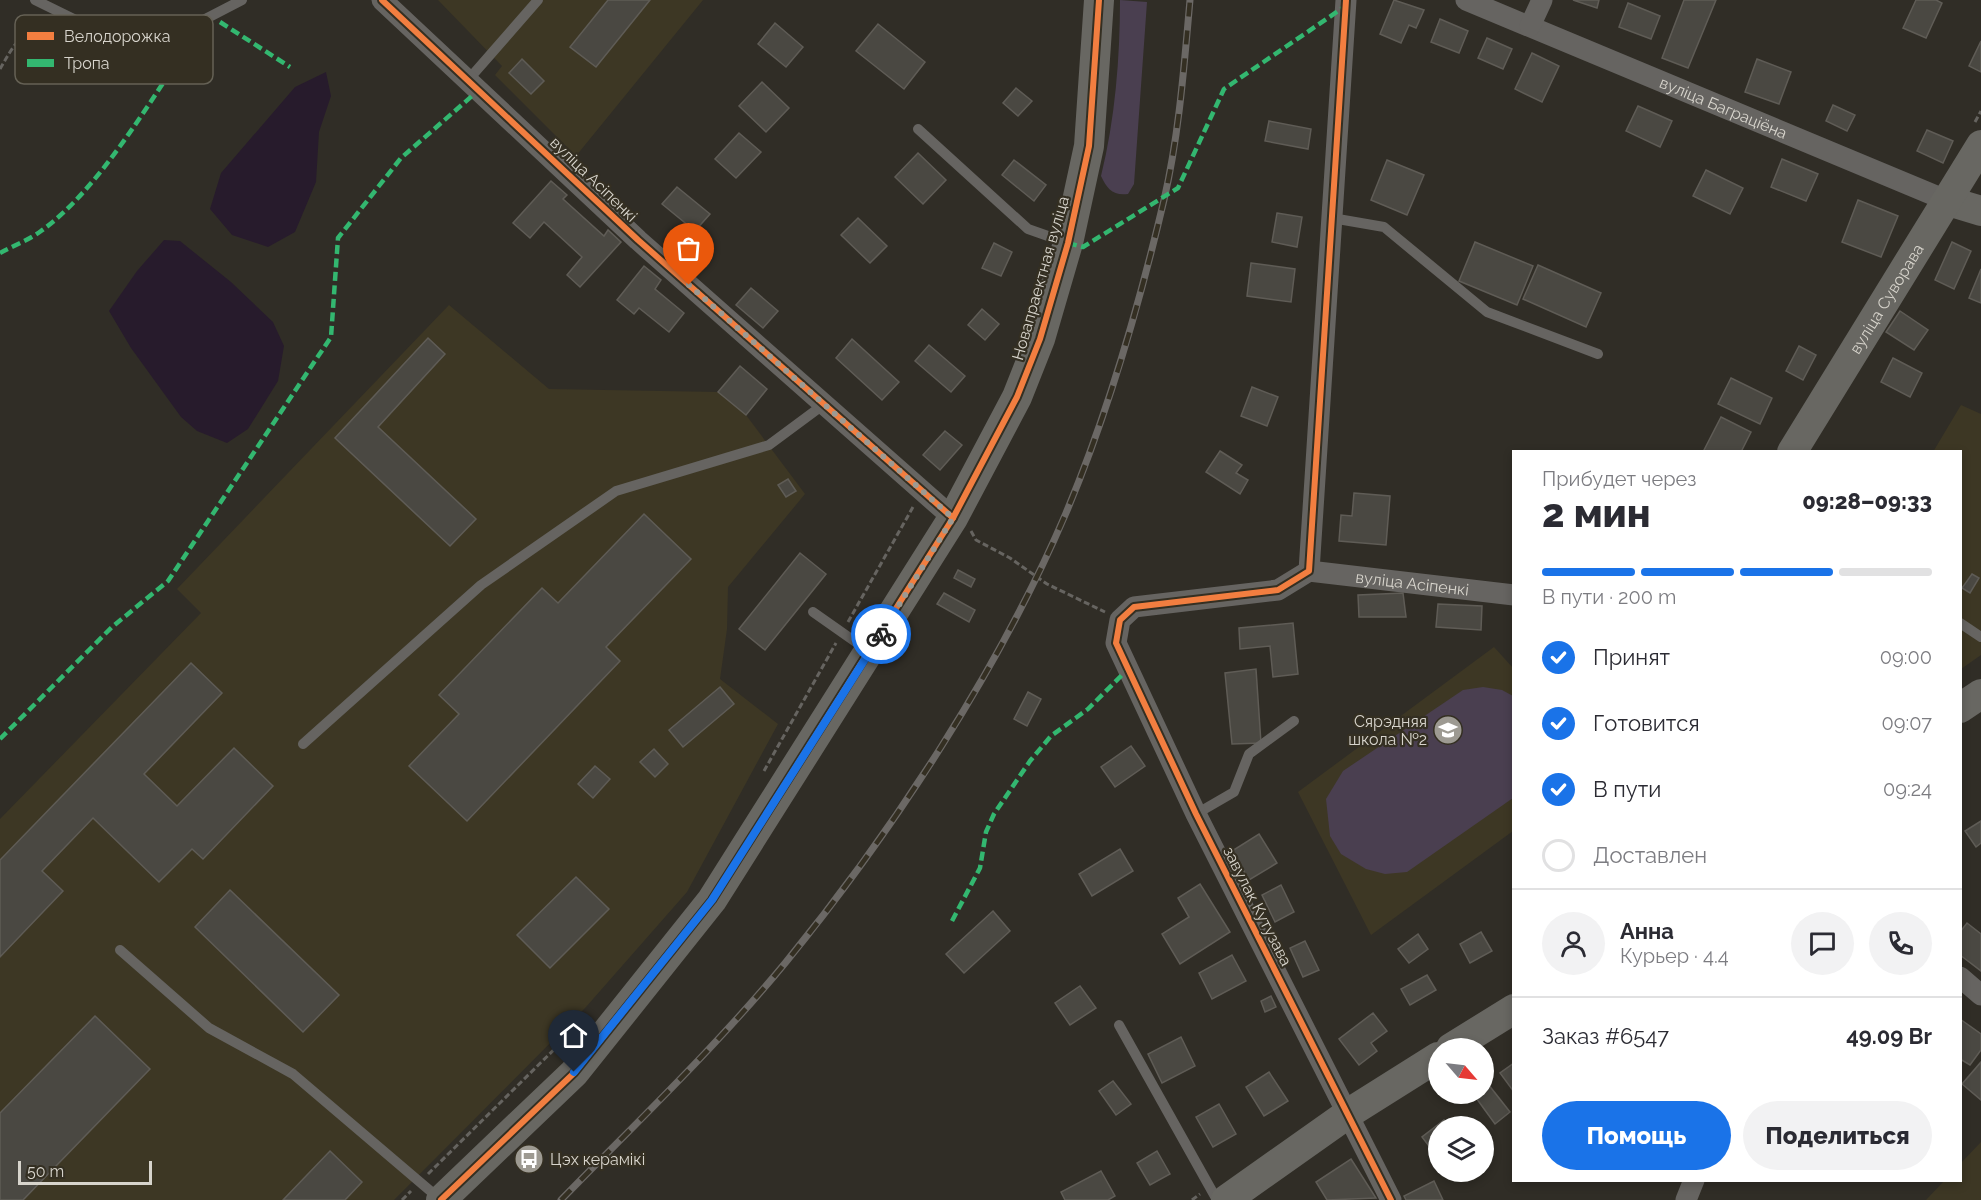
<!DOCTYPE html>
<html lang="ru">
<meta charset="utf-8">
<style>
body{margin:0;font-family:Raleway,sans-serif;background:#f2f2f3;color:#2b2b33;height:100vh;display:flex;flex-direction:column;font-size:22px;white-space:nowrap}
*{box-sizing:border-box;margin:0}
p{font-size:20px;color:#7c7c81}
.icon{flex:none;width:33px;height:33px;fill:none;stroke:currentColor;stroke-width:2;stroke-linecap:round;stroke-linejoin:round}
.map{position:relative;flex:1;overflow:hidden}
.side{position:absolute;left:1512px;top:450px;width:450px;height:732px;display:flex;flex-direction:column;background:#fff;border-radius:0px;box-shadow:0 3px 9px #0003}
.side>*{flex:none}
.needle{width:39px;rotate:118deg}
.fabs{position:absolute;left:1428px;top:1038px;display:grid;gap:12px}
.fabs a{display:grid;place-items:center;width:66px;height:66px;border-radius:50%;background:#fff;box-shadow:0 3px 9px #0003;font-size:30px}
.scale{position:absolute;left:18px;bottom:15px;width:134px;box-sizing:border-box;padding-left:6px;border:3px solid #d7d4cc;border-top:0;font-size:16px;line-height:21px;white-space:nowrap;color:#d7d4cc;-webkit-text-stroke:4px #342f22;paint-order:stroke}
.pin{position:absolute;display:grid;place-items:center;width:51px;height:51px;color:#fff;margin:-62px -26px;border-radius:50% 50% 50% 0;rotate:-45deg;box-shadow:0 0 6px #0007}
.pin .icon{rotate:45deg}
.courier{position:absolute;display:grid;place-items:center;width:60px;height:60px;margin:-30px;border:4px solid #1a73e8;border-radius:50%;background:#fff;color:#222;box-shadow:0 2px 8px #0007}
.head em{font-style:normal;font-weight:800}
.head div{display:flex;flex-direction:column-reverse}
.head{display:flex;align-items:center;justify-content:space-between;height:102px;padding:0 30px}
h1{font-size:39px;font-weight:800;line-height:45px}
.bar{display:grid;grid-template-columns:repeat(4,1fr);gap:9px 6px;align-content:center;height:72px;padding:0 30px}
.bar i{height:8px;border-radius:4px;background:#e1e1e2}
.bar .current{background:#1a73e8}
.bar p{grid-column:span 4}
.line{display:flex;align-items:center;gap:15px;padding:0 30px;border-top:2px solid #e1e1e2}
.line div{flex:1}
.round{display:grid;place-items:center;flex:none;width:63px;height:63px;border-radius:32px;background:#f2f2f3}
ol{padding:0 30px;list-style:none}
li{display:flex;align-items:center;gap:18px;height:66px}
li p{margin-inline-start:auto}
li .icon{padding:6px;border-radius:50%;background:#1a73e8;color:#fff;stroke-width:4}
li:last-child{color:#7c7c81}
li i{width:33px;height:33px;border:3px solid #e1e1e2;border-radius:50%}
.button{display:flex;gap:12px;margin-top:auto;padding:12px 30px}
.button a{flex:1;height:69px;border-radius:36px;background:#1a73e8;color:#fff;font-size:24px;font-weight:800;line-height:69px;text-align:center}
.button a+a{background:#f2f2f3;color:#2b2b33}
.map>svg:first-child{display:block}
</style>
<div class="map">
<svg width="1981" height="1200" viewBox="0 0 1981 1200">
<rect width="100%" height="100%" fill="#302d26"/>
<g fill="#3d3724">
<polygon points="438,0 703,0 576,156 495,75 502,66"/>
<polygon points="449,305 549,389 718,392 746,415 805,494 728,587 727,629 720,679 778,724 687,892 586,1007 394,1200 0,1200 0,819 201,613 177,589"/>
<polygon points="1961,405 1981,414 1981,655 1961,669 1960,452 1933,452"/>
<polygon points="1494,647 1513,668 1513,831 1371,935 1298,792"/>
<polygon points="1981,1142 1981,1200 1926,1200 1944,1181 1960,1180 1961,1163"/>
</g>
<g fill="#4a3f50">
<path d="M1120 0 1147 2 1134 184 1128 194C1113 196 1107 189 1101 176 1115 120 1120 58 1120 0Z"/>
<polygon points="1483,687 1502,690 1513,696 1513,798 1407,872 1385,874 1366,869 1341,854 1330,836 1326,799 1343,771 1463,690"/>
</g>
<g fill="#271b2c">
<polygon points="326,72 331,96 319,132 316,182 295,232 268,247 232,235 210,209 221,173 295,87"/>
<polygon points="164,240 180,241 231,282 273,322 284,346 278,381 248,429 227,443 197,431 181,417 131,348 109,311 137,271"/>
</g>
<g fill="#4a4842" stroke="#5f5c56" stroke-width="1.5">
<polygon points="608,0 650,0 596,67 570,47"/>
<polygon points="1394,0 1424,10 1416,28 1409,25 1401,43 1380,34"/>
<polygon points="1573,0 1599,0 1597,8"/>
<polygon points="1684,0 1716,0 1688,68 1662,58"/>
<polygon points="1916,0 1936,0 1942,3 1926,38 1903,28"/>
<polygon points="1628,3 1660,16 1651,39 1619,27"/>
<polygon points="1440,19 1468,31 1459,53 1431,42"/>
<polygon points="775,23 803,47 786,67 758,44"/>
<polygon points="878,24 925,62 904,89 856,51"/>
<polygon points="1487,38 1512,49 1503,69 1478,58"/>
<polygon points="1981,41 1981,72 1969,66"/>
<polygon points="1532,53 1559,66 1542,102 1515,89"/>
<polygon points="522,59 544,81 531,94 509,73"/>
<polygon points="1757,59 1791,72 1779,104 1745,92"/>
<polygon points="762,82 789,108 766,132 739,106"/>
<polygon points="1016,88 1032,101 1018,116 1003,103"/>
<polygon points="1833,105 1855,115 1847,131 1826,121"/>
<polygon points="1638,106 1672,121 1660,147 1626,131"/>
<polygon points="1269,121 1311,129 1308,149 1265,141"/>
<polygon points="1927,130 1953,141 1943,163 1917,151"/>
<polygon points="739,133 761,152 736,178 715,159"/>
<polygon points="918,153 946,180 923,204 895,177"/>
<polygon points="1782,159 1818,174 1806,201 1771,187"/>
<polygon points="1014,160 1046,185 1034,201 1002,175"/>
<polygon points="1387,160 1424,175 1407,215 1371,200"/>
<polygon points="1706,170 1743,188 1730,214 1693,196"/>
<polygon points="551,181 567,195 563,199 604,236 608,230 621,242 580,287 567,275 582,257 544,222 530,238 513,223"/>
<polygon points="677,187 710,214 695,231 662,204"/>
<polygon points="1858,200 1898,216 1881,257 1842,242"/>
<polygon points="1277,213 1302,217 1297,247 1272,242"/>
<polygon points="858,218 887,246 870,263 841,235"/>
<polygon points="1475,242 1533,266 1517,305 1459,281"/>
<polygon points="1952,242 1971,251 1954,289 1935,280"/>
<polygon points="994,243 1012,252 1001,276 982,268"/>
<polygon points="1251,263 1295,269 1291,302 1247,296"/>
<polygon points="1538,265 1601,293 1586,327 1523,299"/>
<polygon points="644,266 661,280 655,289 684,313 669,332 639,308 634,314 617,300"/>
<polygon points="1981,269 1981,303 1969,298"/>
<polygon points="751,288 778,311 763,328 736,305"/>
<polygon points="982,309 999,324 985,340 968,325"/>
<polygon points="1900,311 1928,330 1914,350 1886,332"/>
<polygon points="428,338 445,354 378,427 476,519 450,546 335,438"/>
<polygon points="852,339 899,382 882,400 836,358"/>
<polygon points="929,345 965,376 951,392 915,361"/>
<polygon points="1799,346 1816,355 1803,380 1786,371"/>
<polygon points="1893,358 1922,373 1910,397 1881,382"/>
<polygon points="740,366 767,389 746,415 718,392"/>
<polygon points="1731,378 1772,398 1760,424 1718,404"/>
<polygon points="1252,387 1278,397 1267,426 1241,416"/>
<polygon points="1721,417 1751,432 1741,452 1703,452"/>
<polygon points="945,431 962,445 940,470 923,455"/>
<polygon points="1220,451 1242,465 1236,473 1248,480 1240,494 1206,472"/>
<polygon points="788,479 796,491 786,497 778,485"/>
<polygon points="1354,493 1390,496 1386,545 1339,541 1341,515 1352,516"/>
<polygon points="644,514 691,559 606,647 620,661 467,821 409,766 459,714 439,695 542,588 558,603"/>
<polygon points="800,553 826,574 765,650 739,629"/>
<polygon points="958,570 975,579 971,587 954,578"/>
<polygon points="1972,574 1979,578 1970,593 1962,588"/>
<polygon points="944,593 975,610 969,622 937,604"/>
<polygon points="1403,593 1406,617 1359,617 1358,595"/>
<polygon points="1438,604 1482,606 1481,630 1436,627"/>
<polygon points="1293,623 1298,674 1273,677 1270,646 1240,649 1239,628"/>
<polygon points="191,663 222,693 144,774 177,806 234,748 273,786 203,859 192,849 159,882 93,818 42,871 63,891 0,957 0,860"/>
<polygon points="1256,669 1261,743 1232,744 1225,673"/>
<polygon points="720,687 734,704 683,747 669,730"/>
<polygon points="1028,692 1041,699 1027,726 1014,719"/>
<polygon points="1131,746 1145,766 1115,787 1101,767"/>
<polygon points="654,749 668,764 655,777 640,762"/>
<polygon points="595,766 610,779 593,798 578,784"/>
<polygon points="1981,821 1981,843 1976,847 1965,831"/>
<polygon points="1259,834 1277,863 1249,880 1232,851"/>
<polygon points="1120,849 1133,871 1092,896 1079,874"/>
<polygon points="576,877 609,909 550,968 517,935"/>
<polygon points="1200,884 1230,932 1180,964 1162,934 1189,917 1178,898"/>
<polygon points="1281,885 1294,912 1275,922 1262,895"/>
<polygon points="230,890 339,995 303,1032 195,927"/>
<polygon points="993,911 1010,931 964,973 946,954"/>
<polygon points="1967,923 1981,934 1981,971 1960,955 1960,932"/>
<polygon points="1481,932 1492,951 1470,963 1460,944"/>
<polygon points="1418,934 1428,949 1409,963 1398,949"/>
<polygon points="1305,941 1319,970 1303,977 1290,948"/>
<polygon points="1232,955 1246,981 1212,999 1199,973"/>
<polygon points="1427,975 1436,990 1410,1005 1401,989"/>
<polygon points="1080,986 1096,1008 1070,1025 1055,1003"/>
<polygon points="1271,996 1276,1007 1265,1012 1261,1001"/>
<polygon points="1373,1013 1387,1031 1371,1043 1377,1051 1359,1065 1339,1039"/>
<polygon points="95,1016 150,1069 23,1200 0,1200 0,1113"/>
<polygon points="1960,1019 1981,1034 1981,1050 1970,1065 1960,1059"/>
<polygon points="1181,1037 1195,1066 1162,1083 1148,1054"/>
<polygon points="1981,1062 1981,1100 1962,1084"/>
<polygon points="1514,1063 1514,1092 1500,1073"/>
<polygon points="1269,1072 1288,1101 1264,1116 1246,1087"/>
<polygon points="1113,1081 1131,1104 1116,1115 1099,1091"/>
<polygon points="1488,1084 1510,1112 1495,1124 1474,1095 1484,1094 1484,1088"/>
<polygon points="1219,1104 1236,1134 1213,1147 1196,1117"/>
<polygon points="1444,1120 1449,1126 1438,1126 1438,1158 1422,1137"/>
<polygon points="330,1151 362,1182 345,1200 283,1200"/>
<polygon points="1157,1151 1170,1174 1150,1185 1137,1163"/>
<polygon points="1351,1159 1376,1198 1327,1200 1316,1182"/>
<polygon points="1101,1171 1115,1196 1108,1200 1065,1200 1061,1192"/>
<polygon points="1434,1181 1443,1200 1406,1200 1404,1196"/>
</g>
<g fill="none" stroke-linecap="round" stroke-linejoin="round">
<g stroke="#666460" stroke-width="3" stroke-dasharray="6 3" stroke-linecap="butt">
<path d="M99 43C113 50 139 54 154 50"/>
<path d="M0 69C12 48 23 27 50 23"/>
<polyline points="1975,122 1981,111"/>
<polyline points="971,531 976,540 1010,558 1047,584 1105,612"/>
<polyline points="848,622 913,507"/>
<polyline points="764,771 836,643"/>
<polyline points="428,1174 586,1018"/>
<polyline points="402,1200 411,1191"/>
<polyline points="1192,1200 1200,1194"/>
</g>
<g stroke="#666461" stroke-width="10">
<polyline points="35,0 90,27 155,35 188,28 242,0"/>
<polyline points="469,79 538,0"/>
<polyline points="918,129 1028,229 1065,242"/>
<polyline points="1332,218 1384,227 1487,312 1598,354"/>
<polyline points="813,612 867,650"/>
<polyline points="1960,623 1981,637"/>
<polyline points="303,744 481,585 616,491 769,445 823,405"/>
<polyline points="1196,814 1234,792 1249,754 1294,721"/>
<polyline points="120,950 209,1028 293,1074 441,1200"/>
<polyline points="1119,1025 1217,1200"/>
</g>
<g stroke="#666461" stroke-width="21">
<polyline points="382,0 638,240 953,518"/>
<polyline points="1346,0 1309,571 1278,590 1134,607 1120,620 1116,643 1196,814 1391,1200"/>
<path id="s1" d="M1466 0 1948 201"/>
<polyline points="1530,26 1542,0"/>
<path id="s2" d="M1309 571 1514 595"/>
<polyline points="1960,977 1981,995"/>
<polyline points="1686,1200 1694,1180"/>
</g>
<g stroke="#686762" stroke-width="30">
<polyline points="1948,201 1981,211"/>
<path id="s3" d="M1792 452 1981 145"/>
<polyline points="1960,708 1981,694"/>
<polyline points="1451,1048 1514,1009"/>
<polyline points="441,1200 574,1073 712,900 953,518 1017,397 1040,339 1068,243 1089,146 1099,0"/>
<polyline points="1226,1200 1349,1113 1438,1057"/>
</g>
<g stroke="#6b6865" stroke-width="7">
<path id="rail" d="M561 1200C637 1122 717 1046 786 962 893 831 1000 668 1066 513 1108 413 1139 306 1164 200 1179 135 1184 67 1190 0"/>
</g>
<use href="#rail" stroke="#342f22" stroke-width="4.5" stroke-dasharray="14" stroke-linecap="butt"/>
<g stroke="#33b770" stroke-width="4.5" stroke-dasharray="9 4.5" stroke-linecap="butt">
<polyline points="220,22 290,67"/>
<polyline points="1068,243 1083,247 1178,188 1224,89 1344,7"/>
<path d="M0 253C13 246 29 240 41 231 99 190 152 98 192 39"/>
<polyline points="0,739 112,627 168,581 331,337 338,238 401,158 480,89"/>
<polyline points="952,921 980,868 986,832 994,814 1030,761 1051,736 1088,709 1128,669"/>
</g>
<g stroke="#342f22" stroke-width="10">
<g id="cycleway">
<polyline points="382,0 638,240 953,518"/>
<polyline points="1346,0 1309,571 1278,590 1134,607 1120,620 1116,643 1196,814 1391,1200"/>
<polyline points="441,1200 574,1073 712,900 953,518 1017,397 1040,339 1068,243 1089,146 1099,0"/>
</g>
</g>
<use href="#cycleway" stroke="#f27e40" stroke-width="6"/>
</g>
<g fill="none" stroke-linecap="round" stroke-linejoin="round">
<polyline stroke="#9d9a92" stroke-width="6" stroke-dasharray="0 10.8" points="689,285 953,518 881,634"/>
<polyline stroke="#1a73e8" stroke-width="8" points="574,1072 712,900 881,634"/>
</g>
<defs>
<g id="school-disc" transform="scale(1.5)"><circle r="9.5" fill="#9d9a92" stroke="#342f22"/><path d="M0-5L7-2L0 1L-7-2ZM-4 1L0 2.5L4 1V4Q0 6-4 4Z" fill="#fff"/></g>
<g id="bus-disc" transform="scale(1.5)"><circle r="9.5" fill="#9d9a92" stroke="#342f22"/><path d="M-5-6H5V4H4V6H2V4H-2V6H-4V4H-5ZM-3.5-4V0h7V-4ZM-3.5 1.2v1.5H-2V1.2ZM2 1.2v1.5H3.5V1.2Z" fill="#fff"/></g>
</defs>
<g fill-rule="evenodd">
<use href="#school-disc" x="1448" y="730"/>
<use href="#bus-disc" x="529" y="1159"/>
</g>
<g text-anchor="middle" stroke-width="4.5" stroke-linejoin="round" paint-order="stroke">
<g font-size="16" fill="#d7d4cc" stroke="#342f22">
<text dy="6" stroke="none"><textPath href="#s1" startOffset="279">вуліца Баграціёна</textPath></text>
<text transform="translate(594 179) rotate(44)" y="6">вуліца Асіпенкі</text>
<text transform="translate(1040 278) rotate(-74)" y="6">Новапраектная вуліца</text>
<text dy="6" stroke="none"><textPath href="#s3" startOffset="180">вуліца Суворава</textPath></text>
<text dy="6" stroke="none"><textPath href="#s2" startOffset="104">вуліца Асіпенкі</textPath></text>
<text transform="translate(1258 906) rotate(63)" y="6">завулак Кутузава</text>
</g>
<g font-size="16" fill="#d7d4cc" stroke="#342f22" text-anchor="end">
<text x="1427" y="727">Сярэдняя<tspan x="1427" dy="18">школа №2</tspan></text>
<text x="550" y="1165" text-anchor="start">Цэх керамікі</text>
</g>
</g>
<rect x="15" y="15" width="198" height="69" rx="9" fill="#342f22" stroke="#656155" stroke-width="1.5"/>
<rect x="27" y="32" width="27" height="8" fill="#f27e40"/>
<rect x="27" y="59" width="27" height="8" fill="#33b770"/>
<g font-size="16" fill="#d7d4cc">
<text x="64" y="42">Велодорожка</text>
<text x="64" y="69">Тропа</text>
</g>
</svg>
<div class="fabs">
<a><svg class="needle" viewBox="-14 -14 28 28"><path d="M0-13l5 13h-10z" fill="#e53935"/><path d="M0 13l5-13h-10z" fill="#7c7c81"/></svg></a>
<a><svg class="icon" aria-label="layers" viewBox="0 0 24 24"><path d="M12 4l9 5-9 5-9-5zM3 14l9 5 9-5"/></svg></a>
</div>
<div class="scale">50 m</div>
<div class="pin" style="left:689px;top:285px;background:#ea580c"><svg class="icon" aria-label="bag" viewBox="0 0 24 24"><path d="M5 8h14l-1 12H6zM9 8a3 3 0 0 1 6 0"/></svg></div>
<div class="pin" style="left:574px;top:1072px;background:#1f2937"><svg class="icon" aria-label="home" viewBox="0 0 24 24"><path d="M3 11l9-7 9 7M6 9v11h12V9"/></svg></div>
<div class="courier" style="left:881px;top:634px"><svg class="icon" aria-label="bike" viewBox="0 0 24 24"><circle cx="6" cy="16" r="4"/><circle cx="18" cy="16" r="4"/><path d="M6 16l4-8h5l3 8M10 8l3 8H6M13 5h3"/></svg></div>
<section class="side">
<div class="head"><div><h1>2 мин</h1><p>Прибудет через</p></div><em>09:28–09:33</em></div>
<div class="bar"><i class="current"></i><i class="current"></i><i class="current"></i><i></i><p>В пути · 200 m</p></div>
<ol>
<li><svg class="icon" aria-label="check" viewBox="0 0 24 24"><path d="M5 12l5 5 9-10"/></svg>Принят<p>09:00</p></li>
<li><svg class="icon" aria-label="check" viewBox="0 0 24 24"><path d="M5 12l5 5 9-10"/></svg>Готовится<p>09:07</p></li>
<li><svg class="icon" aria-label="check" viewBox="0 0 24 24"><path d="M5 12l5 5 9-10"/></svg>В пути<p>09:24</p></li>
<li><i></i>Доставлен</li>
</ol>
<div class="line" style="height:108px"><a class="round"><svg class="icon" aria-label="person" viewBox="0 0 24 24"><circle cx="12" cy="8" r="4"/><path d="M4 21q1-7 8-7t8 7"/></svg></a><div><b>Анна</b><p>Курьер · 4.4</p></div><a class="round"><svg class="icon" aria-label="chat" viewBox="0 0 24 24"><path d="M4 5h16v11H9l-5 4z"/></svg></a><a class="round"><svg class="icon" aria-label="phone" viewBox="0 0 24 24"><path d="M5 4h4l2 5-3 2q2 4 5 5l2-3 5 2v4C11 20 4 13 5 4z"/></svg></a></div>
<div class="line" style="height:78px"><div>Заказ #6547</div><b>49.09 Br</b></div>
<div class="button"><a>Помощь</a><a>Поделиться</a></div>
</section>
</div>
